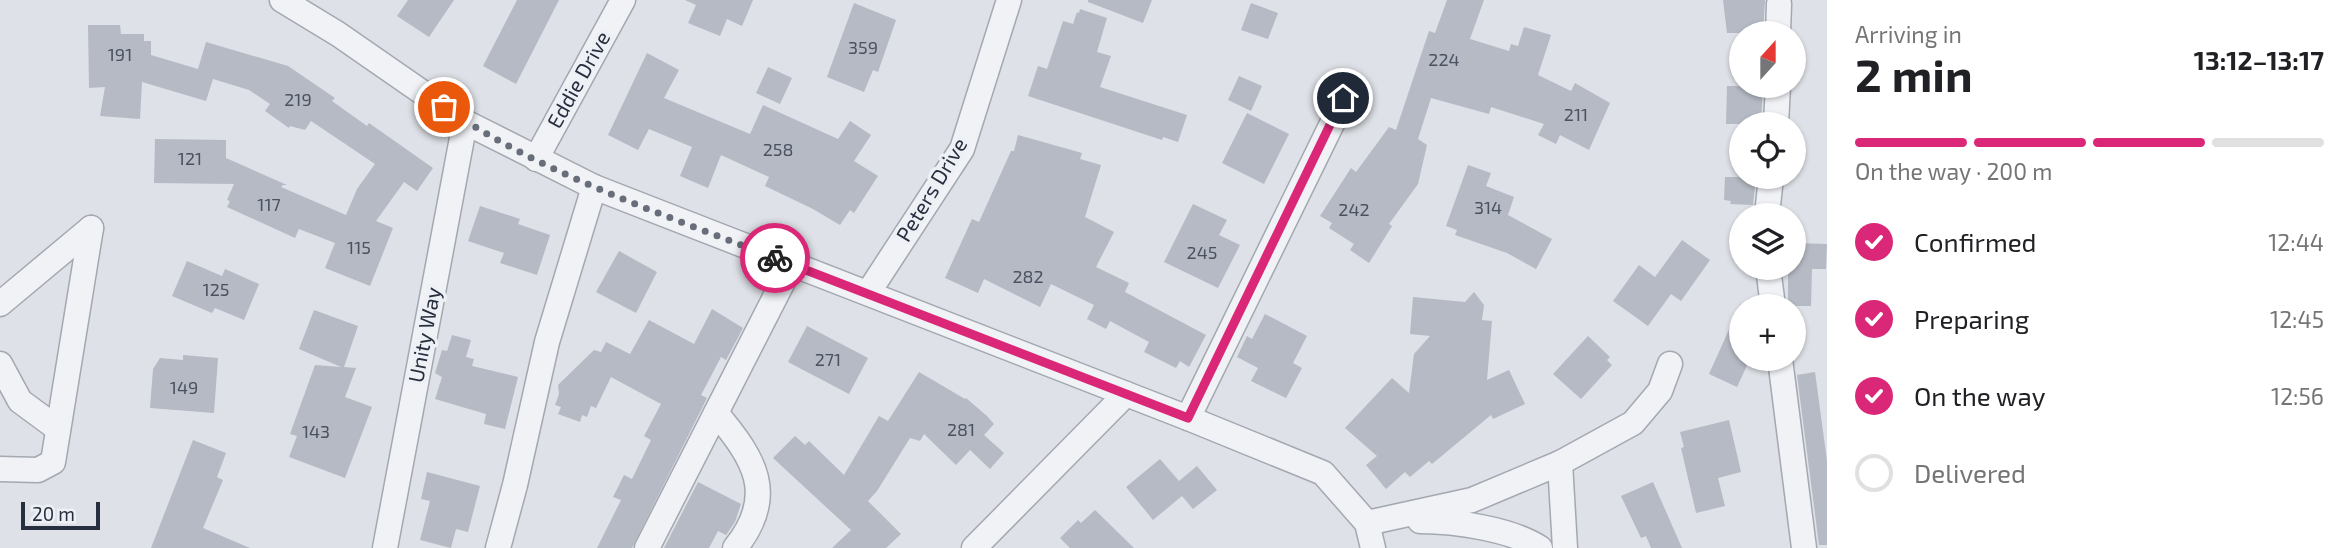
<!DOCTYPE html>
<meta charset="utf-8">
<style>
body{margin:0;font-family:"Exo 2",sans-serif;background:#f6f6f6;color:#202124;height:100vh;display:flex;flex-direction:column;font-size:26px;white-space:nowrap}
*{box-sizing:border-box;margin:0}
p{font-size:23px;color:#757577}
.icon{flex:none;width:38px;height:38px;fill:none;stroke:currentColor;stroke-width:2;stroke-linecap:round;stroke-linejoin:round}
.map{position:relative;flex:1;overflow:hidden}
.panel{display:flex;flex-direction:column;background:#fff;width:525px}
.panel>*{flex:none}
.needle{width:46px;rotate:21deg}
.buttons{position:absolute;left:1729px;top:21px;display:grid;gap:14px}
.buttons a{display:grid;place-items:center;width:77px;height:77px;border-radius:50%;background:#fff;box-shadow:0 2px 5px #0004;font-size:35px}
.scale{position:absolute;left:21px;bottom:18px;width:79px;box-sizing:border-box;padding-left:7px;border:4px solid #272e3e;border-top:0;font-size:19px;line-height:24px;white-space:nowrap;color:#272e3e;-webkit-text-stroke:5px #edf0f5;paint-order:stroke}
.pin{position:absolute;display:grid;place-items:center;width:60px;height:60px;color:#fff;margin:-30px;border:4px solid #fff;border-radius:50%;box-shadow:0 2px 7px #0007}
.courier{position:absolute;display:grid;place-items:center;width:70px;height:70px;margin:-35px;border:5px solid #db2777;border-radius:50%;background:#fff;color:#222;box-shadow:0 2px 9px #0007}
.head em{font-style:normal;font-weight:700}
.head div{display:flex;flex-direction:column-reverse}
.head{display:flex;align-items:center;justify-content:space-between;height:119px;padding:0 28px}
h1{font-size:46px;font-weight:700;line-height:52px}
.bar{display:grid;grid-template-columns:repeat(4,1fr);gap:10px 7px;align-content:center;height:84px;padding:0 28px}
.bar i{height:9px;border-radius:5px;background:#e0e0e0}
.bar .current{background:#db2777}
.bar p{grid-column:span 4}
ol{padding:0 28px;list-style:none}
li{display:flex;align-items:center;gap:21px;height:77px}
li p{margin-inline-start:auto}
li .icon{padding:7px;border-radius:50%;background:#db2777;color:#fff;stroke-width:4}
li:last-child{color:#757577}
li i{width:38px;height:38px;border:4px solid #e0e0e0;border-radius:50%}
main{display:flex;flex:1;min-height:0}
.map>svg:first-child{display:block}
</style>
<main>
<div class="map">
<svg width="1827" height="548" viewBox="0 0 1827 548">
<rect width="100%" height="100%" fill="#dee1e7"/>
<g fill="#b5bac4">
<polygon points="408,0 454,0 429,37 397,16"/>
<polygon points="517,0 559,0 516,84 483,66"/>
<polygon points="685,0 753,0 742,26 727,19 720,36 688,23 696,5"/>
<polygon points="1088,0 1152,0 1143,23 1088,2"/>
<polygon points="1447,0 1484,0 1470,39 1509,51 1511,44 1518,46 1524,27 1551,35 1538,75 1571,91 1575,83 1610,103 1589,150 1560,135 1556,144 1538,135 1544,124 1491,107 1489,114 1431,98 1418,139 1427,145 1418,184 1389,224 1392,226 1369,263 1350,250 1354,244 1329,228 1332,223 1320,216 1351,168 1356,172 1389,127 1396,130 1429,31 1435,33"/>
<polygon points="1723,0 1765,0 1763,33 1727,33"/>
<polygon points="854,3 896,20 878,72 873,70 864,92 827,77"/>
<polygon points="1251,3 1278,13 1268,39 1241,30"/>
<polygon points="1080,9 1107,18 1097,52 1111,56 1100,87 1187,115 1178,142 1163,137 1162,140 1028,96 1038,66 1047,69 1063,21 1073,24 1077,12 1079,13"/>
<polygon points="88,25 120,25 121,34 144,34 144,41 151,41 151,55 198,69 206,42 288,66 335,98 332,101 367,126 369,123 433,168 417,191 404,182 376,221 393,228 370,286 325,268 335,243 299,229 295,238 227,207 230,201 227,200 234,184 154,183 155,139 226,140 226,158 287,185 283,185 281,187 346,215 357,189 375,164 311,121 305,130 290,126 289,128 265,111 270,104 249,90 213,79 206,101 142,82 140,119 100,116 105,87 89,88"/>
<polygon points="647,53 679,70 664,98 750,134 763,105 838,139 850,121 871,135 854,161 878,176 854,213 850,210 840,225 813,209 765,186 769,177 721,155 708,188 680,176 692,147 649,129 638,150 608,135"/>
<polygon points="768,67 792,78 780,104 756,93"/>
<polygon points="1239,76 1262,86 1251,111 1228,100"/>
<polygon points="1727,86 1763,86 1761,124 1726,124"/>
<polygon points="1247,113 1289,134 1264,184 1222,163"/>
<polygon points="1018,135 1082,153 1080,159 1101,165 1085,217 1114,232 1096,267 1129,283 1125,292 1206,335 1189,367 1180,361 1176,368 1144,352 1149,342 1110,321 1106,329 1087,319 1094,305 1051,284 1040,307 984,279 978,293 945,278 972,219 979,222 1011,151 1014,151"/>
<polygon points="1468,165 1491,173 1486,186 1514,197 1508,215 1552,239 1536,269 1507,253 1455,235 1457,230 1446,226"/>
<polygon points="1725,177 1756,177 1753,205 1730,204 1731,201 1724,200"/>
<polygon points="1193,204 1227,220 1219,235 1240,245 1218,288 1164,262"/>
<polygon points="480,206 520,219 518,224 550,235 537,275 500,263 504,253 468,241"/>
<polygon points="1682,240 1710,260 1681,301 1671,294 1648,326 1613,301 1639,265 1655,277"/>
<polygon points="1794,243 1827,244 1826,269 1812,269 1811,306 1788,306 1788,268 1794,268"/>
<polygon points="619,251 657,272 636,313 596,292"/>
<polygon points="187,261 222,276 225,269 259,284 244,320 215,308 212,313 172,296"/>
<polygon points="1474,292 1484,305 1482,320 1492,321 1487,380 1509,370 1525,404 1493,419 1491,415 1432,464 1429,461 1410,477 1405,472 1386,489 1366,465 1377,456 1345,428 1392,378 1409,393 1414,354 1430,336 1410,334 1413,297 1465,302"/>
<polygon points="1741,303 1741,359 1750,359 1737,387 1709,374"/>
<polygon points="712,309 743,328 726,360 721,357 701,395 707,398 632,548 597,548 621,500 613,497 624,475 632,479 651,440 644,436 661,404 611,377 596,408 591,406 587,417 582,415 580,422 558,414 561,407 555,405 559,394 558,385 594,350 601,352 606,342 630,354 649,320 694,344"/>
<polygon points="314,310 358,326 344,367 356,368 345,397 372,407 345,478 289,457 297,436 290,434 315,365 341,367 299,349"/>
<polygon points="1265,314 1307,336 1293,363 1302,368 1286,398 1251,381 1258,368 1237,357 1247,336 1252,339"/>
<polygon points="807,326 868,358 849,394 788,362"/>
<polygon points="452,335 471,340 466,357 474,359 472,366 518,377 505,429 484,424 486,414 435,399 442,377 435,373 442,350 447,351"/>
<polygon points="1588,336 1610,357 1607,360 1612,365 1581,399 1553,374"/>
<polygon points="183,355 218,358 214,413 150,408 153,369 160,358 183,360"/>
<polygon points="919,372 965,399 966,398 987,416 994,424 984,435 1004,453 990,469 970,450 956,465 924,434 920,441 910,438 877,491 868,501 901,534 886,548 832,548 851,530 773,458 795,436 805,445 809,441 844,475 879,416 888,421"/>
<polygon points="1815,372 1827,461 1827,545 1819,545 1797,375"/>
<polygon points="1729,420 1741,472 1718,478 1725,506 1696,513 1681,448 1684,447 1680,432"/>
<polygon points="193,440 226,453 217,477 223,480 203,528 250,548 151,548"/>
<polygon points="1160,459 1179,481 1197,466 1217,490 1193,509 1182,496 1153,520 1126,487"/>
<polygon points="427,472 480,486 468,532 456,529 451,548 420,540 430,501 421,499"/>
<polygon points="698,482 741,504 735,522 726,535 718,531 709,548 664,548"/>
<polygon points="1653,482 1682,548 1651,548 1646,536 1641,538 1621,496"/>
<polygon points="1095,510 1134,548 1070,548 1060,538 1078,520 1081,523"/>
</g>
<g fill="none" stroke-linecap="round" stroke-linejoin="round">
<g stroke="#a3a8b1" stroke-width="27">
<g id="minor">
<polyline points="282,0 338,34 465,122 594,187 1188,418 1323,473 1367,523 1373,548"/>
<polyline points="1778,33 1779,4"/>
<polyline points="1776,124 1778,86"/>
<polyline points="536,159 623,0"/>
<polyline points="1767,215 1771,177"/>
<polyline points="1768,268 1773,306"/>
<polyline points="868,293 962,149 1009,0"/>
<polyline points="0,304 91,228"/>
<polyline points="1780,359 1804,548"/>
<polyline points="0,364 20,401 58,429"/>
<path d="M716 413C754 458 778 495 735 548"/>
<polyline points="1188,418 1348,91"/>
<polyline points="1560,463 1565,548"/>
<polyline points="0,469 38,470 53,462 91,228"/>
<path d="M1420 521C1455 521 1511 529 1540 548"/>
<polyline points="1367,523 1472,500 1560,463 1633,423 1660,391 1670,364"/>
<polyline points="385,548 465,122"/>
<polyline points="498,548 515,485 547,342 594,187"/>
<polyline points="647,548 792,264"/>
<polyline points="974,548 1126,394"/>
</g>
</g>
<use href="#minor" stroke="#f0f2f6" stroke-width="24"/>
</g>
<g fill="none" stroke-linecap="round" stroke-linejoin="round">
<path stroke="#676d79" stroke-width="7" stroke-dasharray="0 12.6" d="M444 107C544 175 663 214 775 258"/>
<polyline stroke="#db2777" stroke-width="9" points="775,258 1188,418 1343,98"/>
</g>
<g text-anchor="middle" stroke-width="7" stroke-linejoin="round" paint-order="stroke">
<g font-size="18" fill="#4a5160">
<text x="863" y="54">359</text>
<text x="120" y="61">191</text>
<text x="1444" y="66">224</text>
<text x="298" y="106">219</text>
<text x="1576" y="121">211</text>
<text x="778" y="156">258</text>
<text x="190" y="165">121</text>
<text x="269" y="211">117</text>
<text x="1488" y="214">314</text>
<text x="1354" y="216">242</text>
<text x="359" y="254">115</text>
<text x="1202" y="259">245</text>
<text x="1028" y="283">282</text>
<text x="216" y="296">125</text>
<text x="828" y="366">271</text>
<text x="184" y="394">149</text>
<text x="961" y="436">281</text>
<text x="316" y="438">143</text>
</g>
<g font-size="21" fill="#272e3e" stroke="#edf0f5">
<text transform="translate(579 80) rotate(-61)" y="7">Eddie Drive</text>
<text transform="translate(932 190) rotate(-59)" y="7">Peters Drive</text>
<text transform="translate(425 335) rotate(-79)" y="7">Unity Way</text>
</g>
</g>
</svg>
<div class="buttons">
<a><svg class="needle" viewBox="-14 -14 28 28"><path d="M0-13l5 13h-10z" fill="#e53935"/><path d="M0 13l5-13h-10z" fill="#757577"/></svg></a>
<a><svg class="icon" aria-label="locate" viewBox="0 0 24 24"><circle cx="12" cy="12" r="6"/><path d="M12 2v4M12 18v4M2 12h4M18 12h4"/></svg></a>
<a><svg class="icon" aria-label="layers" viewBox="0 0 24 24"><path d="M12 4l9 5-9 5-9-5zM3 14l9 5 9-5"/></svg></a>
<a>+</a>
</div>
<div class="scale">20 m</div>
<div class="pin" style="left:444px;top:107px;background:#ea580c"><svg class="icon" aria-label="bag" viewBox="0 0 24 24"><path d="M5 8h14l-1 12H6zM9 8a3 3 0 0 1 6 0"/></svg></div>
<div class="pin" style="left:1343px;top:98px;background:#1f2937"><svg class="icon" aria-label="home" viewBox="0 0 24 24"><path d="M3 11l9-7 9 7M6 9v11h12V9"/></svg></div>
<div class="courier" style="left:775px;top:258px"><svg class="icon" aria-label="bike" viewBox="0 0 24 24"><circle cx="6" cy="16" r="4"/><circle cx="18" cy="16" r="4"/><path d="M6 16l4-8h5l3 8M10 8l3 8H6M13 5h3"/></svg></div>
</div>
<section class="panel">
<div class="head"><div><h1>2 min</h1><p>Arriving in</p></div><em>13:12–13:17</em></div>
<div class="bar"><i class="current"></i><i class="current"></i><i class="current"></i><i></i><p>On the way · 200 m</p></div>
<ol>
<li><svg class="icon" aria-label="check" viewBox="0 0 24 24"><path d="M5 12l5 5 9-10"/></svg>Confirmed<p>12:44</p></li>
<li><svg class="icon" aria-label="check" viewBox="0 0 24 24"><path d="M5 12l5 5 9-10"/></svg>Preparing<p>12:45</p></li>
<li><svg class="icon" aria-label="check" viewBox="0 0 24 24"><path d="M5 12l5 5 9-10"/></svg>On the way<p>12:56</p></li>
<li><i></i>Delivered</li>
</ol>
</section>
</main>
